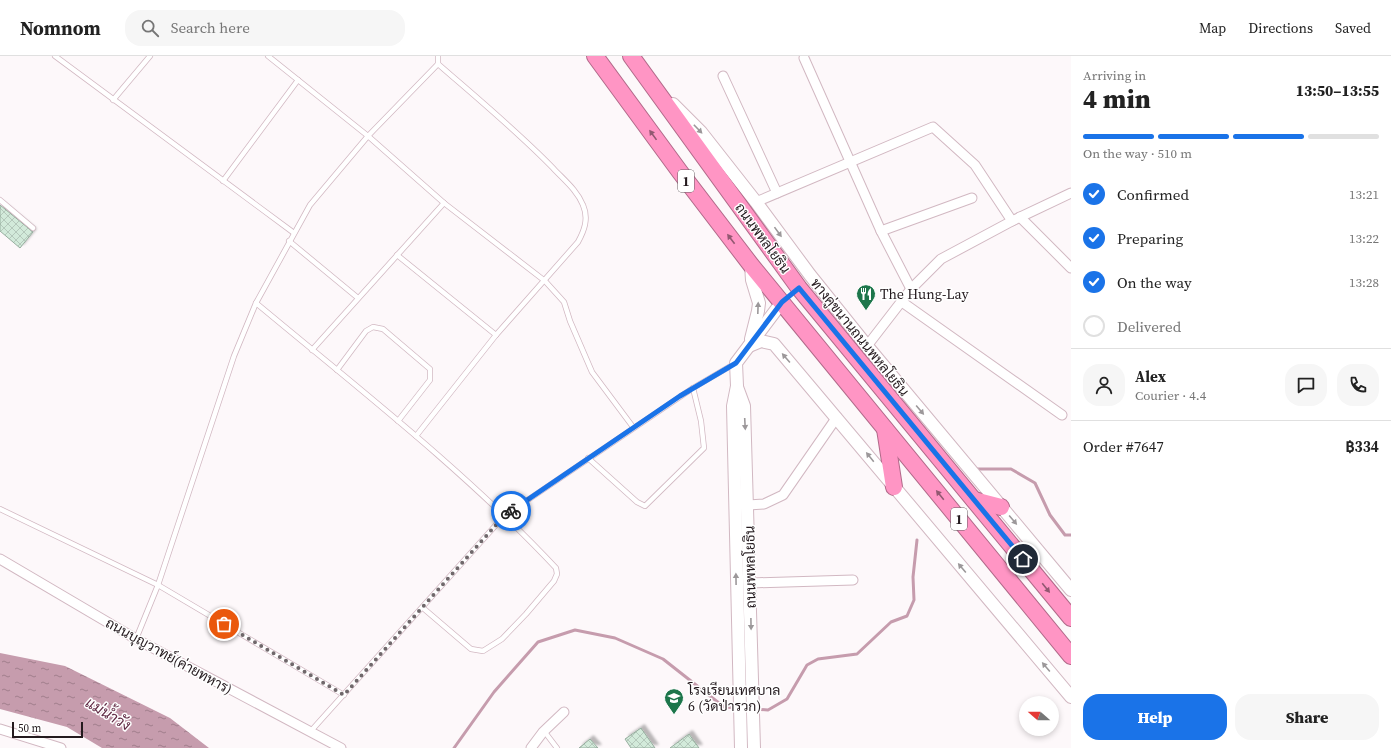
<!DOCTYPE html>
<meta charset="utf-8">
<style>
body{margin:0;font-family:"Source Serif 4",Sarabun,serif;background:#f6f6f6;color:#222;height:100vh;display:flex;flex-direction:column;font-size:15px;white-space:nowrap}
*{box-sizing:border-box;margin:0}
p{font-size:13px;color:#767676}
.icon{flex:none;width:22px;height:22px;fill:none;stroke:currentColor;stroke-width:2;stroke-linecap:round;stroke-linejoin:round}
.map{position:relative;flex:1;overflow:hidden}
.details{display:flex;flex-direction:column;background:#fff;width:320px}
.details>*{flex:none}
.needle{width:26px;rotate:290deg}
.tools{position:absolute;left:1019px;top:640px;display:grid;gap:8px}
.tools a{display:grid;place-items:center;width:40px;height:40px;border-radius:50%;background:#fff;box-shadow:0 2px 6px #0003;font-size:20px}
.scale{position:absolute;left:12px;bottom:10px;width:71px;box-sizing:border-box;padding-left:4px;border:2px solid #241a1e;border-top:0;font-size:11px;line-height:14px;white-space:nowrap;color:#241a1e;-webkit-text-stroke:3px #fff;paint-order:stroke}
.pin{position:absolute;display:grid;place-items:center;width:34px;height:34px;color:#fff;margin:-17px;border:2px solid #fff;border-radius:50%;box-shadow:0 1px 4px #0007}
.courier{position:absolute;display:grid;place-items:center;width:40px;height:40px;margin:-20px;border:3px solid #1a73e8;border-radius:50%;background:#fff;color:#222;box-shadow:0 1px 5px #0007}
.overview em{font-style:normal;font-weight:800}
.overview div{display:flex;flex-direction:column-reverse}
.overview{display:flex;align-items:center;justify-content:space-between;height:68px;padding:0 12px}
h1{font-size:26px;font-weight:800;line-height:30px}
.bar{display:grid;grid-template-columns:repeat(4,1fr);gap:6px 4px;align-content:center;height:48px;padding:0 12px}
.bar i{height:5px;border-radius:3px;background:#e0e0e0}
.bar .selected{background:#1a73e8}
.bar p{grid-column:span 4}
.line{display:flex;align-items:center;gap:10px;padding:0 12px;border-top:1px solid #e0e0e0}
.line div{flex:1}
.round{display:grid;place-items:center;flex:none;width:42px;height:42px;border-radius:16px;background:#f6f6f6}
ol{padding:0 12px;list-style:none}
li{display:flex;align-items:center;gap:12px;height:44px}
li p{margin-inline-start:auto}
li .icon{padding:4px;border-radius:50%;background:#1a73e8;color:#fff;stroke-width:4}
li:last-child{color:#767676}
li i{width:22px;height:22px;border:2px solid #e0e0e0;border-radius:50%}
.cta{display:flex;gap:8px;margin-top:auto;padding:8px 12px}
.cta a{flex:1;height:46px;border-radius:16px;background:#1a73e8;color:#fff;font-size:16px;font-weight:800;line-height:46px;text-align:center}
.cta a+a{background:#f6f6f6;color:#222}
header{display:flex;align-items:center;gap:24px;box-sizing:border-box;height:56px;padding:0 20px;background:#fff;border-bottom:1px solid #e0e0e0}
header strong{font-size:19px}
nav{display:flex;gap:22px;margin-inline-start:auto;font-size:14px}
.search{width:280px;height:36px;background:#f6f6f6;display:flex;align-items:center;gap:10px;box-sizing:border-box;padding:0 14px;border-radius:16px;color:#767676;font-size:15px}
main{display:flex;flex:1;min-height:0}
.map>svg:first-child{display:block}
</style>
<header>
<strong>Nomnom</strong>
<div class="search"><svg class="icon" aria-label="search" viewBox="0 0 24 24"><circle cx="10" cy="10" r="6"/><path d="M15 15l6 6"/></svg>Search here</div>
<nav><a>Map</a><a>Directions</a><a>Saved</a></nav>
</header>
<main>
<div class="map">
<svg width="1071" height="692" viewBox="0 0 1071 692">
<defs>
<pattern id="water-ripples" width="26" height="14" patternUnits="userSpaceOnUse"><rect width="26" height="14" fill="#c69cad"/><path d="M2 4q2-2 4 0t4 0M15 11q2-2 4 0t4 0" fill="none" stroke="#a17e8c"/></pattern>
<pattern id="building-cross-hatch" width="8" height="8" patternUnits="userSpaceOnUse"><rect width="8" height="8" fill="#d2eada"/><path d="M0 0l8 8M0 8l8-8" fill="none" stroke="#b4c8bb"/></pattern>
<filter id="shadow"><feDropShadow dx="3.5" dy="-3.5" stdDeviation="1" flood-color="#0004"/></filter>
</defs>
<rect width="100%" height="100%" fill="#fdf8fa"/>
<polygon fill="url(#water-ripples)" points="0,597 65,610 170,662 209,692 102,692 67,671 0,653"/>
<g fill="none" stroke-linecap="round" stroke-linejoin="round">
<g stroke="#c69cad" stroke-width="3">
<polyline points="977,413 1011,413 1035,427 1050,459 1065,479 1071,479"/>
<polyline points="755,653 768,654 787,643 807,609 818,603 857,598 891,566 907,560 914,544 913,521 917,484"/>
<polyline points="454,692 494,636 538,586 575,574 615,582 663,603 724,651 738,652"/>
</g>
</g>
<g fill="url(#building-cross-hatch)" stroke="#96ad9e" filter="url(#shadow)">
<polygon points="0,149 33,176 20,192 0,175"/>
<polygon points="641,672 655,692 631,692 625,683"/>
<polygon points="689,678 699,692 670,692"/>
<polygon points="590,683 598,692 579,692"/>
</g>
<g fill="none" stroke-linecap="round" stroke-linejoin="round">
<g stroke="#d2b8c2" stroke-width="6">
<g id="lane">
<polyline points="55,0 294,177"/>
<polyline points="268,0 368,80 444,147 545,225 564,246 570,265 592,316 633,371"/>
<polyline points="113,44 150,0"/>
<polyline points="223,125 298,24"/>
<polyline points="0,144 33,172"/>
<polyline points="289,185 358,242"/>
<polyline points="397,199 496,279"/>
<path d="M256 247C358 332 465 415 556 512L557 518 554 525 526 558 502 583 483 595 471 593 423 552"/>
<polyline points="312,294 444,147"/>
<polyline points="337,314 366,275 373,271 383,273 430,313 430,324 398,365"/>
<path d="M416 380 496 279 578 186C584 175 589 163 583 149 577 134 564 124 553 112 517 75 477 42 438 8"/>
<polyline points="588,402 637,446 645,450 704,392 701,365 693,332"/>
<polyline points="0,453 158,529 344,639"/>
<polyline points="136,583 158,529 234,300 256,247 310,149 368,80 438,8 438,0"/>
<polyline points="544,675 557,692"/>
<polyline points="310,676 504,460 693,332 734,308"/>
</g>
</g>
<g stroke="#d2b8c2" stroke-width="11">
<g id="street">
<polyline points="804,2 881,175 911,233"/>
<polyline points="723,20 777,137"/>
<polyline points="756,146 933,71 975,109 1012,165"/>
<polyline points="1020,161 1071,212"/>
<polyline points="881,175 972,142"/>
<polyline points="902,246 1062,359"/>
<polyline points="867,290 911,233 941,203 1012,165 1071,137"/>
<polyline points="748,449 764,448 783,439 837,361"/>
<polyline points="0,503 136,583 341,692"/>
<polyline points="750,527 853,524"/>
<polyline points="0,673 61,692"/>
<polyline points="531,692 543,676 564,656"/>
</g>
</g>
<g stroke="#d2b8c2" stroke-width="14">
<g id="secondary">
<polyline points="673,48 701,76 756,146 810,219 867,290 1071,534"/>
<polyline points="751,209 752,224 759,247 758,255 751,283"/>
<polyline points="749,290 761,285 774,288 1071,641"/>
<polyline points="737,331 744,350 754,692"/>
<polyline points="741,692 733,350 737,330 736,307 782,246"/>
</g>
</g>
<g stroke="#b26a8a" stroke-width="18">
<g id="highway">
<polyline points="595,0 680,116 751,209 1071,600"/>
<polyline points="631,0 799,232 1071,562"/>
<polyline points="885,373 894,431"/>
<polyline points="974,444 1001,451"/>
</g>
</g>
<use href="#lane" stroke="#fff" stroke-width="4.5"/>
<use href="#street" stroke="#fff" stroke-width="9"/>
<use href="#secondary" stroke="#fff" stroke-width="12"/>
<use href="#highway" stroke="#ff95c4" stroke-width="16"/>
</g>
<defs><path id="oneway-solid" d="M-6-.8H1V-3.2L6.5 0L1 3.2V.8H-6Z"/></defs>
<g fill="#9c989a">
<use href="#oneway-solid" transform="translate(698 73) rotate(46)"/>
<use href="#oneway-solid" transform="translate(778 176) rotate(54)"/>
<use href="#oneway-solid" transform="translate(758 252) rotate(-88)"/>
<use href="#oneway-solid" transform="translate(786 302) rotate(-131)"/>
<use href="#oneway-solid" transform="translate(920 354) rotate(50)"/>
<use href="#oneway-solid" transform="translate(745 368) rotate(87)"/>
<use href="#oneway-solid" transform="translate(870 401) rotate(-129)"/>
<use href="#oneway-solid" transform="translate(1013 464) rotate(50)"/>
<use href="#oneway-solid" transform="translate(962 512) rotate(-130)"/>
<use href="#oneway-solid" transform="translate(736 523) rotate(-91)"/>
<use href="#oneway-solid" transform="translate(751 568) rotate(89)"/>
<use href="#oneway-solid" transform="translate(1046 611) rotate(-130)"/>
</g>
<g fill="#925871">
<use href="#oneway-solid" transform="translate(653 79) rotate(-126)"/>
<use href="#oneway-solid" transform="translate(731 183) rotate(-127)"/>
<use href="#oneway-solid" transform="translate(940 439) rotate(-129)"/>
<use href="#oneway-solid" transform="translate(1046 532) rotate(51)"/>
</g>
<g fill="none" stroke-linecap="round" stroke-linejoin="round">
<polyline stroke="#70686b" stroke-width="4" stroke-dasharray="0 7.2" points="224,568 344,639 504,460 511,455"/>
<polyline stroke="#1a73e8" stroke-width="5" points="511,455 680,340 736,307 782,246 799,232 1023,503"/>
</g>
<defs>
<g id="restaurant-pin" transform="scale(1)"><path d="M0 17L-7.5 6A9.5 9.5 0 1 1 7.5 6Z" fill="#1d764b" stroke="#fff"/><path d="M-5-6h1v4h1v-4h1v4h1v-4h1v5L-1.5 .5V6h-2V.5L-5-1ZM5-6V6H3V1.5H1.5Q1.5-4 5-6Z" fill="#fff"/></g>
<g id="school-pin" transform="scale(1)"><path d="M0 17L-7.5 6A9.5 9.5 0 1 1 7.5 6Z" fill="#1d764b" stroke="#fff"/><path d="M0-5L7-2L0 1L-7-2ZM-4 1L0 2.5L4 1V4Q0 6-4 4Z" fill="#fff"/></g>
</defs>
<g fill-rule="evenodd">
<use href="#restaurant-pin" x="866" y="238"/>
<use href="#school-pin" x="674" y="642"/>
</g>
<g text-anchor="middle" stroke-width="3" stroke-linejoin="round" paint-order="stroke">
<g fill="#fff" stroke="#665f62" stroke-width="1">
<rect x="678" y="114" width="16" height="22" rx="3"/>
<rect x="951" y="452" width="16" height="22" rx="3"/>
</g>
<g font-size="13" font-weight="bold" fill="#241a1e">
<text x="686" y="130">1</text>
<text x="959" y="468">1</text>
</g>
<g font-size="14" fill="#241a1e" stroke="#fff">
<text transform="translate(763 182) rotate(54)" y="5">ถนนพหลโยธิน</text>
<text transform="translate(860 281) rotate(51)" y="5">ทางคู่ขนานถนนพหลโยธิน</text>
<text transform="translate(750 511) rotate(-91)" y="5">ถนนพหลโยธิน</text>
<text transform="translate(169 600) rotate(29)" y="5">ถนนบุญวาทย์(ค่ายทหาร)</text>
</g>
<g font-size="14" fill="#241a1e" stroke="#fff" text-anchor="start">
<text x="880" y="243">The Hung-Lay</text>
<text x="688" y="639">โรงเรียนเทศบาล<tspan x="688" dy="16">6 (วัดป่ารวก)</tspan></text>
</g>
<g font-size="15" font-style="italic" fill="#612b45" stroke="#fff">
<text transform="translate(108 658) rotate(31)" y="5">แม่น้ำวัง</text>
</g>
</g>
</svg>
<div class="tools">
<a><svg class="needle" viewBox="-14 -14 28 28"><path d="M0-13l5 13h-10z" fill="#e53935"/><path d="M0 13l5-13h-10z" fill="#767676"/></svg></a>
</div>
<div class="scale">50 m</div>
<div class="pin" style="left:224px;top:568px;background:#ea580c"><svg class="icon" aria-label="bag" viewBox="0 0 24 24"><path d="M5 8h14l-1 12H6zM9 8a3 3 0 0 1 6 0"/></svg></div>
<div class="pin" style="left:1023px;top:503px;background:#1f2937"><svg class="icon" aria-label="home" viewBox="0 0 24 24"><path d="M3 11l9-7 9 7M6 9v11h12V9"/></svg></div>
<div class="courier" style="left:511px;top:455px"><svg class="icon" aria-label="bike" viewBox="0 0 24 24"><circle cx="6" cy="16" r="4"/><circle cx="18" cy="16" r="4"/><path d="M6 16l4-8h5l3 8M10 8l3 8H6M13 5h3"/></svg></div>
</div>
<section class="details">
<div class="overview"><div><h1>4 min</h1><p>Arriving in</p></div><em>13:50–13:55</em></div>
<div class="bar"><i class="selected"></i><i class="selected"></i><i class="selected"></i><i></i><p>On the way · 510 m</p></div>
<ol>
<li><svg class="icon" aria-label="check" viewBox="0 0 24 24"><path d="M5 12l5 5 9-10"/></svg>Confirmed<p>13:21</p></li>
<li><svg class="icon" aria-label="check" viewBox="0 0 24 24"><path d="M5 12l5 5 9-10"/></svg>Preparing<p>13:22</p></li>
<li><svg class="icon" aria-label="check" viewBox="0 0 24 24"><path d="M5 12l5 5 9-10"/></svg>On the way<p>13:28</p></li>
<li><i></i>Delivered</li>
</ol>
<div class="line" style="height:72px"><a class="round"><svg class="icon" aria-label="person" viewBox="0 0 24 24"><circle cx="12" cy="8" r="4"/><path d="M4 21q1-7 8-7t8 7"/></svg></a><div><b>Alex</b><p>Courier · 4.4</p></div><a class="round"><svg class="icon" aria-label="chat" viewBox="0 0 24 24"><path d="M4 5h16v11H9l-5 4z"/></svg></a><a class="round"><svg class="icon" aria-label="phone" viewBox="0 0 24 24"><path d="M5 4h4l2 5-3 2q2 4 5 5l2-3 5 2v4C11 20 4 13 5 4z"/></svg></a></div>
<div class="line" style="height:52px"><div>Order #7647</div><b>฿334</b></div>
<div class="cta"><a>Help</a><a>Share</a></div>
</section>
</main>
